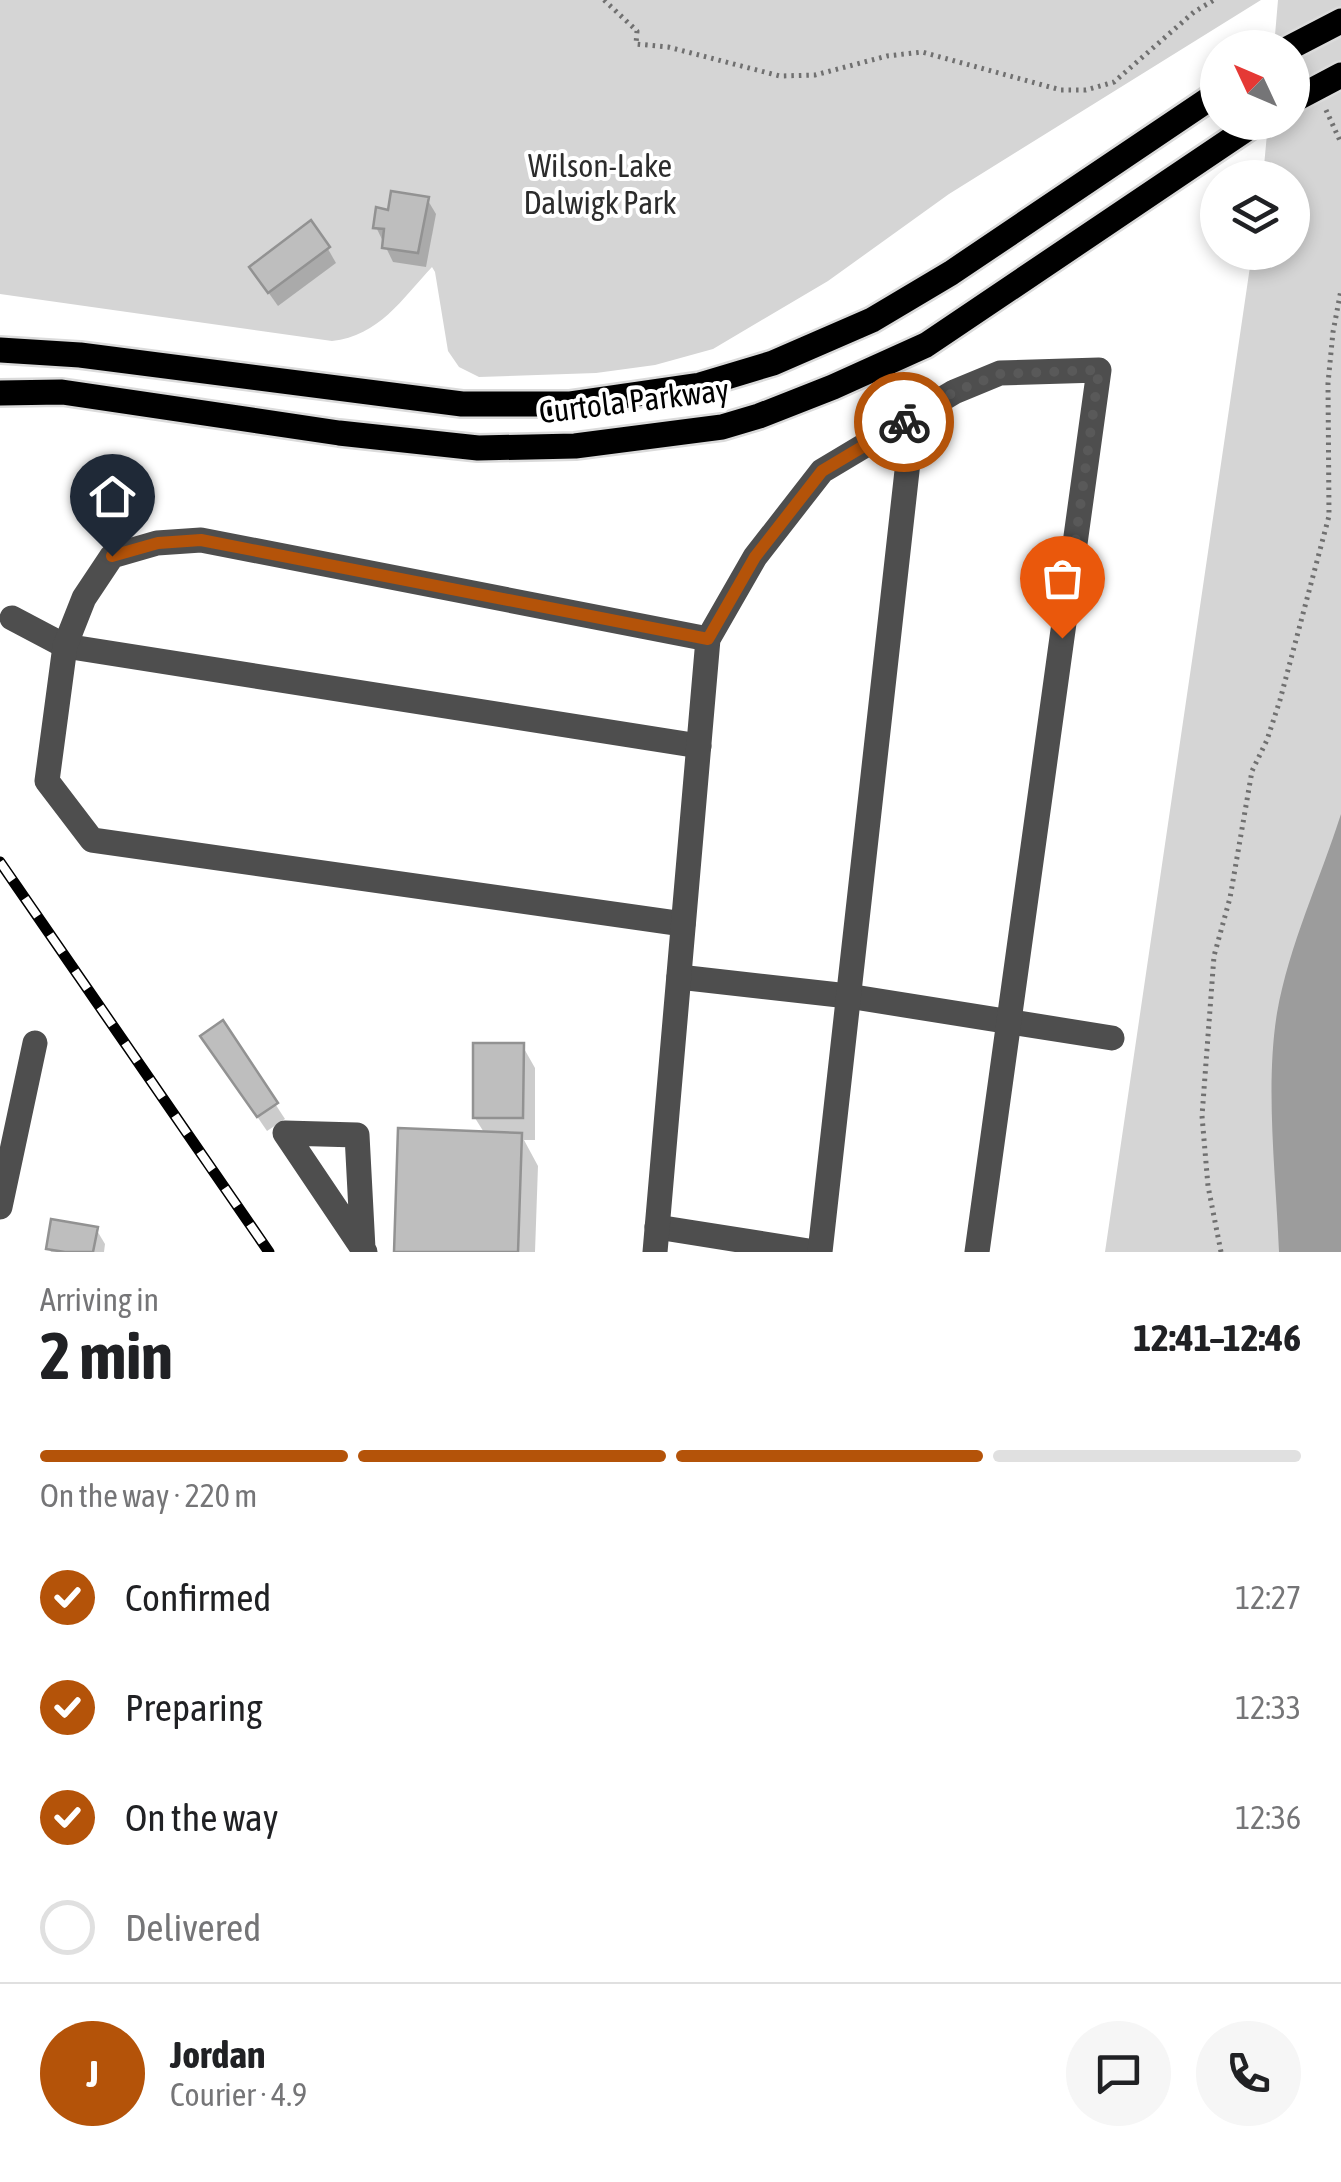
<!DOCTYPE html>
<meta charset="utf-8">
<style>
body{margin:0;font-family:"Asap Condensed",sans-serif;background:#f6f6f6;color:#202124;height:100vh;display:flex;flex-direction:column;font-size:38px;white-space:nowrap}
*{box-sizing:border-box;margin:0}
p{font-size:32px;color:#757577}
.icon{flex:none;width:55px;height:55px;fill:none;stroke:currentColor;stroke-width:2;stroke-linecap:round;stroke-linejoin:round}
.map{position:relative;height:1252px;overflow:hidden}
.details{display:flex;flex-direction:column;background:#fff;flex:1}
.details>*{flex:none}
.needle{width:65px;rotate:314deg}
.controls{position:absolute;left:1200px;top:30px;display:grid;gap:20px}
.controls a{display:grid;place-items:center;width:110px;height:110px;border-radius:50%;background:#fff;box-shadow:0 5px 15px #0003;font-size:50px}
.pin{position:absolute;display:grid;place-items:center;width:85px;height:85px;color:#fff;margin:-102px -42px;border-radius:50% 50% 50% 0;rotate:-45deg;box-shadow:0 0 10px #0007}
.pin .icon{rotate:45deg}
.courier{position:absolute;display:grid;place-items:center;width:100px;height:100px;margin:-50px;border:8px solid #b45309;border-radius:50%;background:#fff;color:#222;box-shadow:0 2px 12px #0007}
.head em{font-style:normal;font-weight:700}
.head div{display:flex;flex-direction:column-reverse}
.head{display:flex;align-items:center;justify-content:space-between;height:170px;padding:0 40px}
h1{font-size:65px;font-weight:700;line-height:75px}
.bar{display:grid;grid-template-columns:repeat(4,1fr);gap:15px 10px;align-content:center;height:120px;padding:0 40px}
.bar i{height:12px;border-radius:8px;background:#e0e0e0}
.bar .on{background:#b45309}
.bar p{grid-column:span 4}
.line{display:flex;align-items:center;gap:25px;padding:0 40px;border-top:2px solid #e0e0e0}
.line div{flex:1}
.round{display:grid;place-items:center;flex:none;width:105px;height:105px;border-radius:52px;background:#f6f6f6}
ol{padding:0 40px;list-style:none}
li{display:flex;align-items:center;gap:30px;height:110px}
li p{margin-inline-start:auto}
li .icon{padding:10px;border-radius:50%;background:#b45309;color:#fff;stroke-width:4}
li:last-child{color:#757577}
li i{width:55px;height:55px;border:5px solid #e0e0e0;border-radius:50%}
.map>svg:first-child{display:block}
</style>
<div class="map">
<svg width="1341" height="1252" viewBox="0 0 1341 1252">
<rect width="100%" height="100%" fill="#fff"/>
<g fill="#d5d5d5">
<path d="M0 0H1261L949 194 828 281 713 349 655 365 596 373 479 377 459 367 448 351 435 272 432 267C402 299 379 336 332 341L0 294Z"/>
<polygon points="1278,0 1341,0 1341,1252 1105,1252 1252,253 1292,252 1292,178 1263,177 1268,123 1292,122 1292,48 1274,47"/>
</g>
<path fill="#9c9c9c" d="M1341 814V1252H1279C1276 1176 1265 1087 1277 1013 1289 945 1320 880 1341 814Z"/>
<g fill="#0003">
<polygon points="427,199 436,214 426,267 393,262 376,227 390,213"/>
<polygon points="328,249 336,263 278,306 261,282"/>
<polygon points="223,1024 285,1119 267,1131 212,1051"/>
<polygon points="522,1045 535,1068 535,1140 524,1140 538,1166 535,1252 397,1252 485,1134 475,1118"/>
<polygon points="96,1229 105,1244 104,1252 51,1252 49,1248"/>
</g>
<g fill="#bebebe" stroke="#929292" stroke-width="2.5">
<polygon points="391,191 429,197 418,253 382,248 384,229 373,228 376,207 388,210"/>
<polygon points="311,220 330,247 268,293 249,267"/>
<polygon points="223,1020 278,1103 257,1117 200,1036"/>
<polygon points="473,1043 524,1043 523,1118 473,1118"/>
<polygon points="398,1128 522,1133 518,1252 394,1252"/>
<polygon points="51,1219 98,1227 93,1252 65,1252 46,1249"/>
</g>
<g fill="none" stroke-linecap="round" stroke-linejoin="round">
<g stroke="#dbdbdb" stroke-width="30">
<g id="major">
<polyline points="1289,48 1341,21"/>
<polyline points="1292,101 1341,75"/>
<polyline points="0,350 80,355 462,404 569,404 700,385 773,363 872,320 951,273 1218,93"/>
<polyline points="0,393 62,392 339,433 478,448 575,446 722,427 759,416 833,387 926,345 1257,122"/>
</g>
</g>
<g stroke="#707070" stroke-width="5" stroke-dasharray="2.5 5" stroke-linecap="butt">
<polyline points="604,0 637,31 636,44 668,47 780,76 815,75 887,56 922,52 1061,90 1086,90 1114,82 1194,12 1214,0"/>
<polyline points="1326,110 1341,143"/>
<polyline points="1221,1252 1208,1186 1202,1116 1214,956 1230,898 1252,771 1267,740 1280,700 1329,516 1328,383 1333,332 1341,290"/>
</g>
<g stroke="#4e4e4e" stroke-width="25">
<polyline points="12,618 65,646 699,746"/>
<polyline points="683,924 92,840 47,781 65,646 84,598 112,556 157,543 201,540 708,639"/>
<polyline points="679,977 848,996 1112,1038"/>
<polyline points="0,1207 35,1043"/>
<polyline points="657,1227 815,1252"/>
<polyline points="363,1249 357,1135 285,1133 363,1249 365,1252"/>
<polyline points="655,1252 708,639 755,557 822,471 954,392 1000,373 1099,370 977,1252"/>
<polyline points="820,1252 913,417"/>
</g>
<use href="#major" stroke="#000" stroke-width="25"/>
<g stroke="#000" stroke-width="11">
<polyline id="rail" points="0,862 269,1252"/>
</g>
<use href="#rail" stroke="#fff" stroke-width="8" stroke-dasharray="22" stroke-linecap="butt"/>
</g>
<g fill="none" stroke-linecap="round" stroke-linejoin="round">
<polyline stroke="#595959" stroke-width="10" stroke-dasharray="0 18" points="904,422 954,392 1000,374 1099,370 1062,638"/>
<polyline stroke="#b45309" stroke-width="12" points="112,556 158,543 201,540 708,639 755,557 822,471 904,422"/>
</g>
<g text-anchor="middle" stroke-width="8" stroke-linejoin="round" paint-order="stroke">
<g font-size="32" fill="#2c2c2c" stroke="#fff">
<text x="600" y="177">Wilson-Lake<tspan x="600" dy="37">Dalwigk Park</tspan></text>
</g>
<g font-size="32" fill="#000" stroke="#fff">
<text transform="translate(634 401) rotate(-7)" y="11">Curtola Parkway</text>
</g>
</g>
</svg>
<div class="controls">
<a><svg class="needle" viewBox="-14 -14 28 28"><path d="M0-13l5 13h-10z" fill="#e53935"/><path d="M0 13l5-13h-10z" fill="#757577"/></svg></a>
<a><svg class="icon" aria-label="layers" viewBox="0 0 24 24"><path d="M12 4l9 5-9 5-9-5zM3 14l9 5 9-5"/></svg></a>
</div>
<div class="pin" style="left:1062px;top:638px;background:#ea580c"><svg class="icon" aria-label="bag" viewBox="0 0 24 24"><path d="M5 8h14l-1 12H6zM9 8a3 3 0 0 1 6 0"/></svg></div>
<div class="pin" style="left:112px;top:556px;background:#1f2937"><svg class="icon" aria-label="home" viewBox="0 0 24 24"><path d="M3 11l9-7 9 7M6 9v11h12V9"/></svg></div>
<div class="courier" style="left:904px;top:422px"><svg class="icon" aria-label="bike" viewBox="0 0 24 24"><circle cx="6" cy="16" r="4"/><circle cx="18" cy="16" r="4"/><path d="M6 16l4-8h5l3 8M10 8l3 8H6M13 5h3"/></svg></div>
</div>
<section class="details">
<div class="head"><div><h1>2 min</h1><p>Arriving in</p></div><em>12:41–12:46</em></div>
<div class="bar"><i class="on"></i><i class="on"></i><i class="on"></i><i></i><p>On the way · 220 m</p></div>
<ol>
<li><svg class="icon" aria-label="check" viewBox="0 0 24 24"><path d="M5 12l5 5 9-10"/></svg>Confirmed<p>12:27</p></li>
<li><svg class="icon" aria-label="check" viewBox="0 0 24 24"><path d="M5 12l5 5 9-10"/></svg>Preparing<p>12:33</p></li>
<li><svg class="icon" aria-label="check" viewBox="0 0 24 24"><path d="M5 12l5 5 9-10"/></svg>On the way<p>12:36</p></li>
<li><i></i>Delivered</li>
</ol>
<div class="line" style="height:180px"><b class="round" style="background:#b45309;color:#fff">J</b><div><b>Jordan</b><p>Courier · 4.9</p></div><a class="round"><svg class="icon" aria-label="chat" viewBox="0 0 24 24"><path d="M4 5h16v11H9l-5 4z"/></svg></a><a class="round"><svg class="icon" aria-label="phone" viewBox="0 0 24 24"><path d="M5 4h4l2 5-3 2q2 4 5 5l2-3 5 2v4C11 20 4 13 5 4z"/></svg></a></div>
</section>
